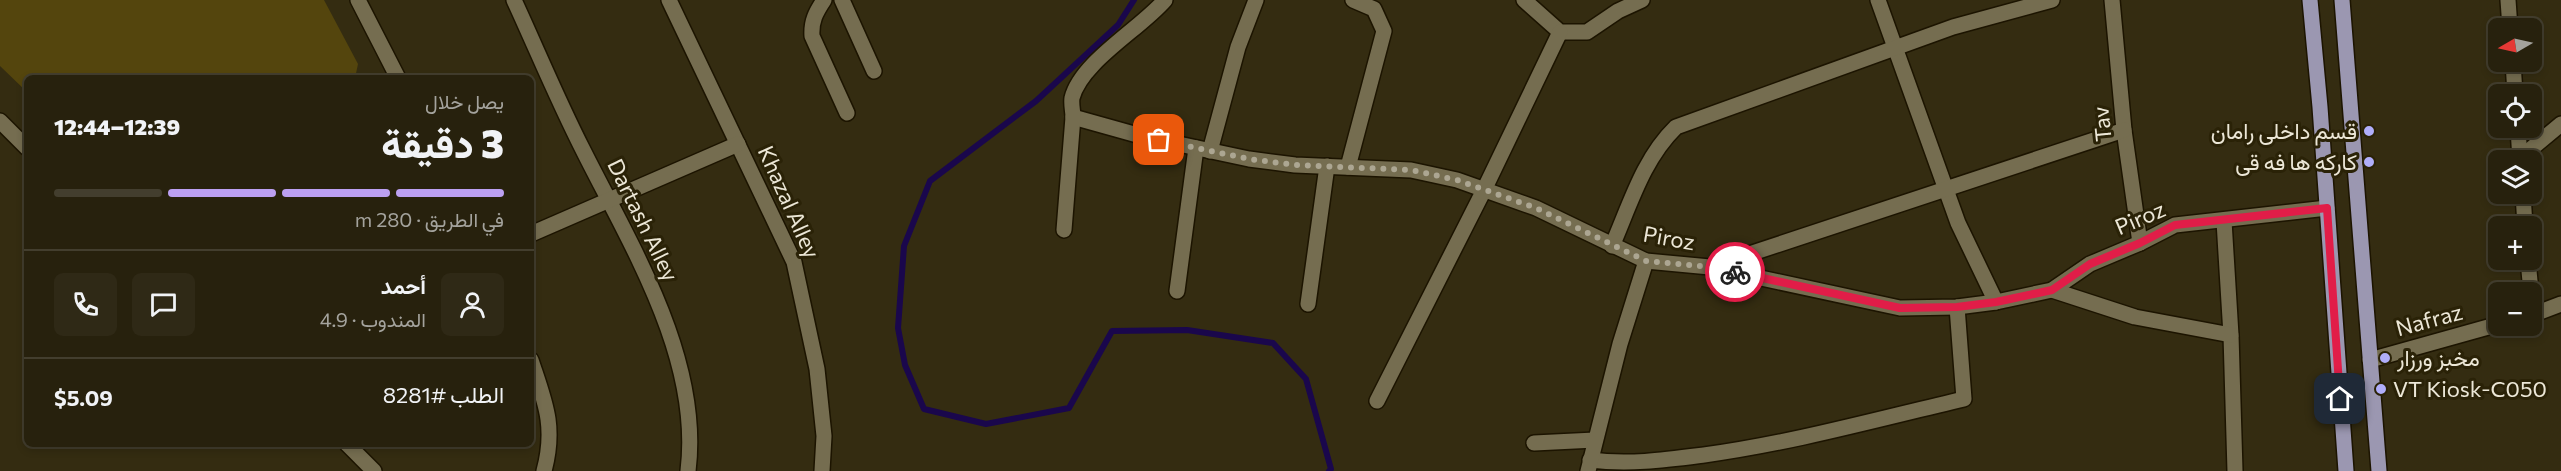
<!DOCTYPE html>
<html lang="ar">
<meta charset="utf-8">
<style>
body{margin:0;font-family:Commissioner,Vazirmatn,sans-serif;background:#2f2916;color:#f1f3f6;direction:rtl;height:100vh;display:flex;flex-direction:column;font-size:22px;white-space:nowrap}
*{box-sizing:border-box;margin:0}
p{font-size:20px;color:#a4a39d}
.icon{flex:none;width:33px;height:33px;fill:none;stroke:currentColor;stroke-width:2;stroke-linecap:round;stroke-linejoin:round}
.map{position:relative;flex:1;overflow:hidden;direction:ltr}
.details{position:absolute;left:24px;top:75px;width:510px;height:372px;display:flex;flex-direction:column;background:#27210d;border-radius:9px;box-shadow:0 3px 9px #0003,0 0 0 2px #433e2e;direction:rtl}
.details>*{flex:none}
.needle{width:39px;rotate:261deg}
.buttons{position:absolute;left:2488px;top:18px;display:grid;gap:12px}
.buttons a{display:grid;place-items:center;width:54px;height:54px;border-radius:9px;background:#27210d;box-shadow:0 3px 9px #0003,0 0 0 2px #433e2e;font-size:30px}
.pin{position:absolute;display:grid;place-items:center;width:51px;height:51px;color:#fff;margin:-26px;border-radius:12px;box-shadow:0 3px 9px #0006}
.courier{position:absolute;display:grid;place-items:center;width:60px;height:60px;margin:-30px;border:4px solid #e11d48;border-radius:50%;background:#fff;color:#222;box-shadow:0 2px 8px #0007}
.headline em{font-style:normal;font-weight:800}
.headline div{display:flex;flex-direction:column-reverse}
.headline{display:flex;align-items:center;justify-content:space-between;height:102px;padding:0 30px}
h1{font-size:39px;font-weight:800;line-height:45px}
.bar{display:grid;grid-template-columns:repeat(4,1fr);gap:9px 6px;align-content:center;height:72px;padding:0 30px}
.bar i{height:8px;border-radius:4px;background:#433e2e}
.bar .selected{background:#bca0f2}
.bar p{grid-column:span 4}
.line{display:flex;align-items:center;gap:15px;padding:0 30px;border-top:2px solid #433e2e}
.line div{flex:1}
.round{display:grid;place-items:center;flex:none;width:63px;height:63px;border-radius:9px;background:#2f2916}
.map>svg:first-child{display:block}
</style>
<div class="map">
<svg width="2561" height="471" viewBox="0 0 2561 471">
<rect width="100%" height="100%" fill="#342c11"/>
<polygon fill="#54450d" points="0,0 324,0 358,64 355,78 27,78 27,92 0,66"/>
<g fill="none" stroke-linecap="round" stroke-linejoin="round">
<polyline stroke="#1a074c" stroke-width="6" points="1134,0 1118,25 1036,101 930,181 904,246 898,328 905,365 924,409 986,424 1069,408 1112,331 1187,330 1273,343 1306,379 1331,469 1329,471"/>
<g stroke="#1c1400" stroke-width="18">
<g id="minor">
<polyline points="358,0 398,78"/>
<path d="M514 0C537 50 558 101 583 150 631 246 702 359 688 471"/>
<polyline points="669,0 794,262 817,369 824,436 822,471"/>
<path d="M824 0C816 12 811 21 812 36L847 113"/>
<polyline points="842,0 874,71"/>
<polyline points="1524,0 1560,32 1587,32 1618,11 1642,0"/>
<polyline points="1878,0 1958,223 1996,302"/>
<polyline points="2112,0 2124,130 2140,243"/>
<polyline points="2508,0 2510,28"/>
<polyline points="2513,62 2515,94"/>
<polyline points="1073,117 1141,136 1249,159 1295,165 1411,170 1457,180 1536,208 1646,261 1710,267 1900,308 1957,307 1996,302 2052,290 2090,264 2140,243 2175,225 2327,208"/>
<polyline points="0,121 27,148"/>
<polyline points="2518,128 2520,160"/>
<polyline points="1210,151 1238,47 1256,0"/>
<polyline points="2520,158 2561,124"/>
<polyline points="1348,167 1384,31 1374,9 1353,0"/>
<polyline points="2523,194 2525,226"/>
<polyline points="2224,221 2231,335 2235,471"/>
<path d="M1064 230 1073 117C1073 112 1071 104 1072 98 1081 62 1140 29 1165 0"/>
<polyline points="531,234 738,144"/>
<path d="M1612 246C1630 205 1643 159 1676 127L1953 27 2052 0"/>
<polyline points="2528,260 2531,292"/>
<polyline points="1710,267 2124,130"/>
<polyline points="2052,290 2135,317 2231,335"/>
<polyline points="1177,291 1196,148"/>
<polyline points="1308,304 1327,166"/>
<polyline points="2532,315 2561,304"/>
<path d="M531 360C545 402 556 426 544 471"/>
<polyline points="2370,360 2499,324"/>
<polyline points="1377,401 1484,190 1560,32"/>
<polyline points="1534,443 1595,440"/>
<polyline points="347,444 374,471"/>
<path d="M1590 460C1629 465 1665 460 1704 455 1792 443 1878 419 1964 399L1957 307"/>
<polyline points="1588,471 1620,344 1646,261"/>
</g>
</g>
<g stroke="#1c1400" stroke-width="18">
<g id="primary">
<polyline points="2310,0 2320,107 2346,471"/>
<polyline points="2342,0 2379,471"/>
</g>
</g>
<use href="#minor" stroke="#756d50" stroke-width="15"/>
<use href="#primary" stroke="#9b97b1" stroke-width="15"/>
</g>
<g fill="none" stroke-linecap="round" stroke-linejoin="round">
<polyline stroke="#aca692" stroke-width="6" stroke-dasharray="0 10.8" points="1159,140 1249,159 1295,165 1411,170 1457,180 1536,208 1646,261 1710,267 1735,272"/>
<polyline stroke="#e11d48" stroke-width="8" points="1735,272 1900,308 1957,307 1996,302 2052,290 2090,264 2140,243 2175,225 2327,208 2340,399"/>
</g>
<g fill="#b0aefa" stroke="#2a2207" stroke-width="2">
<circle cx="2369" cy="131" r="6"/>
<circle cx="2369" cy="162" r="6"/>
<circle cx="2385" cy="358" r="6"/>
<circle cx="2381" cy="389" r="6"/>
</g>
<g text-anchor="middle" stroke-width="6" stroke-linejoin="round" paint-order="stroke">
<g font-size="22" fill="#ece7d7" stroke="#2a2207">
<text transform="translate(2102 124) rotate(-96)" y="8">Tav</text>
<text transform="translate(789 202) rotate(66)" y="8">Khazal Alley</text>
<text transform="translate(2140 218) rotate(-23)" y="8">Piroz</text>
<text transform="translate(643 220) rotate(64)" y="8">Dartash Alley</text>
<text transform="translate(1669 238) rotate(10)" y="8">Piroz</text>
<text transform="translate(2429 320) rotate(-15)" y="8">Nafraz</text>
</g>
<g font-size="22" fill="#ece7d7" stroke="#2a2207" text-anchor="end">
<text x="2357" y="139">قسم داخلی رامان</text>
<text x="2357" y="170">كاركه ها فه قى</text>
<text x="2397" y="366" text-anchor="start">مخبز ورزار</text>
<text x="2393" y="397" text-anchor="start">VT Kiosk-C050</text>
</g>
</g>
</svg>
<div class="buttons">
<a><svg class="needle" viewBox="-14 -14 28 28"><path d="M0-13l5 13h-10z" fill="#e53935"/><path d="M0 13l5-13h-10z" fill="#a4a39d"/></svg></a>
<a><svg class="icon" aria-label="locate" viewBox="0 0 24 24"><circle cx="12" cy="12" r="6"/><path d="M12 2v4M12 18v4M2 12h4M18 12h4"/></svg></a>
<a><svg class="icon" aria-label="layers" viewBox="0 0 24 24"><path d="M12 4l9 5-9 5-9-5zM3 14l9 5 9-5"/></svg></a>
<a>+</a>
<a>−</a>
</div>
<div class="pin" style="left:1159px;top:140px;background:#ea580c"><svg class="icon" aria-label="bag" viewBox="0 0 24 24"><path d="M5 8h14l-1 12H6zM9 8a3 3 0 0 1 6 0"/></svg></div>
<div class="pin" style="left:2340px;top:399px;background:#1f2937"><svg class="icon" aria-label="home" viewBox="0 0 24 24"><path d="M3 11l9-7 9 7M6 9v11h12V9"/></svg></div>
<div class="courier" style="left:1735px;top:272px"><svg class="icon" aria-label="bike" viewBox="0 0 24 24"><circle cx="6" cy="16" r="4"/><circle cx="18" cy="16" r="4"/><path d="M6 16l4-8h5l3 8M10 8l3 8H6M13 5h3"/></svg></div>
<section class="details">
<div class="headline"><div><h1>3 دقيقة</h1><p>يصل خلال</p></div><em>12:39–12:44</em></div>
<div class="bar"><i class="selected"></i><i class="selected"></i><i class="selected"></i><i></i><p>في الطريق · 280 m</p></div>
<div class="line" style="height:108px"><a class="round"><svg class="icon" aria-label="person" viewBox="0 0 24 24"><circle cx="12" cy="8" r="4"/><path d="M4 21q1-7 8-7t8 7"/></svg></a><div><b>أحمد</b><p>المندوب · 4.9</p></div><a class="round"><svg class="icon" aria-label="chat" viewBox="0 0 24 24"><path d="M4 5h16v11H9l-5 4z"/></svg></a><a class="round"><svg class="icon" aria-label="phone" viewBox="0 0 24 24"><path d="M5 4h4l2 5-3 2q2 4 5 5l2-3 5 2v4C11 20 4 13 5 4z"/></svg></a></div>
<div class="line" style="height:78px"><div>الطلب #8281</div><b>$5.09</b></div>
</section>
</div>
